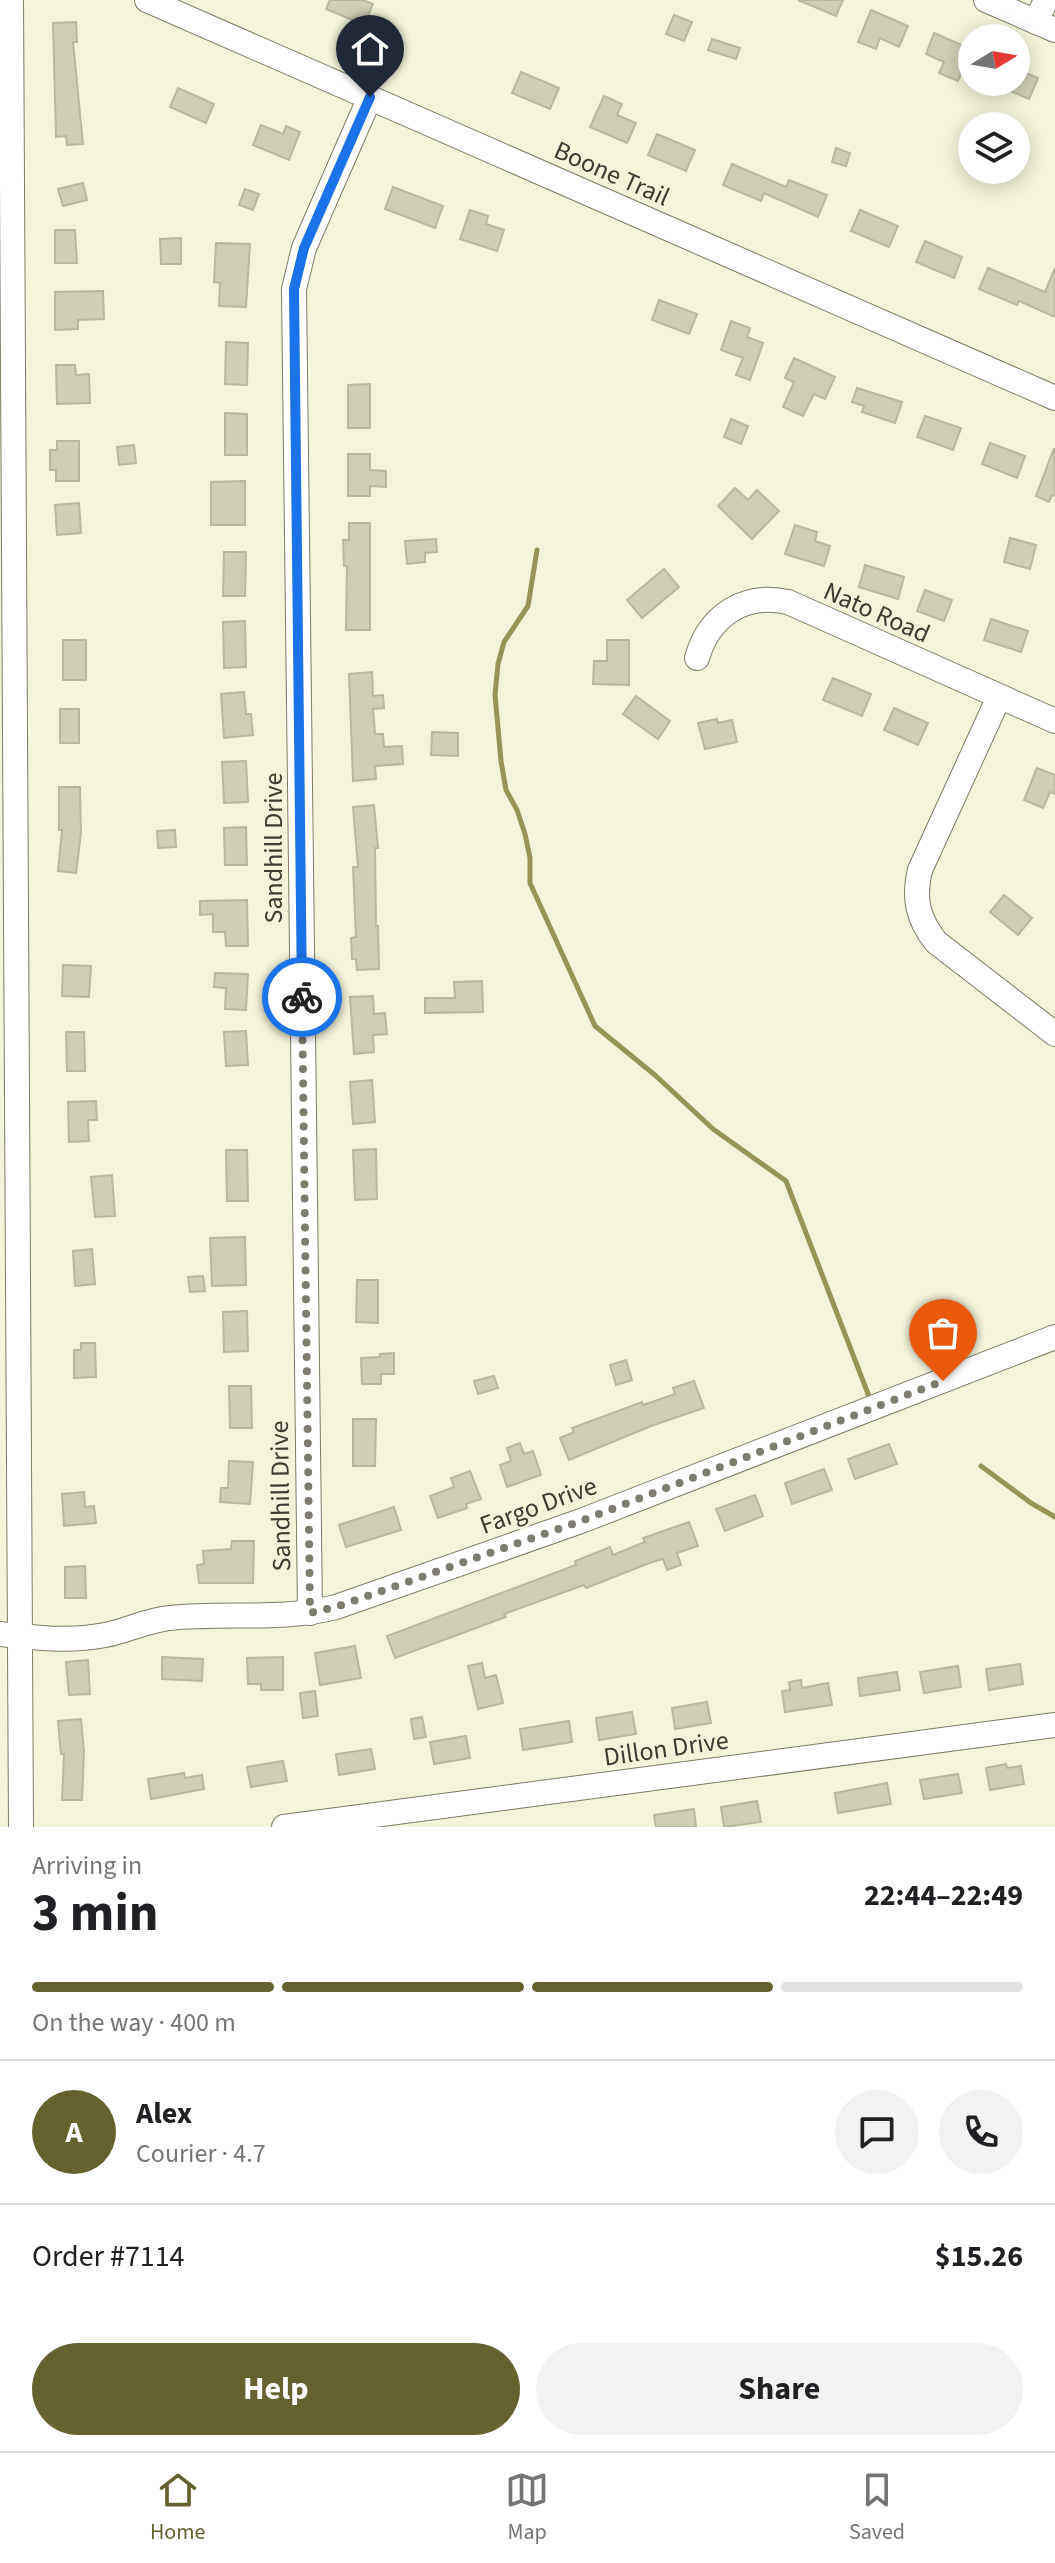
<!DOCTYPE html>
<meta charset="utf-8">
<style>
body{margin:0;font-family:"Source Sans 3",sans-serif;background:#f2f2f2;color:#202124;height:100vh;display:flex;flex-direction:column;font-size:30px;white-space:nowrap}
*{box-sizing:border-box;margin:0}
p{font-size:26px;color:#757577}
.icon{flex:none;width:44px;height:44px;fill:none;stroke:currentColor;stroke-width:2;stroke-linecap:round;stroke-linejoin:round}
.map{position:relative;height:1827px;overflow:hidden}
.drawer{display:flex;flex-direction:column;background:#fff;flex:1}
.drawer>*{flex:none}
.needle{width:52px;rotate:79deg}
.fabs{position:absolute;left:958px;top:24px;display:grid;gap:16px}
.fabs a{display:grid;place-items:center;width:72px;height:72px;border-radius:50%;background:#fff;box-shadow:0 4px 20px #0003;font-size:40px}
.pin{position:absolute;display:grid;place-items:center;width:68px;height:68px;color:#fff;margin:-82px -34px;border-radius:50% 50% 50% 0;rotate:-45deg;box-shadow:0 0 8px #0007}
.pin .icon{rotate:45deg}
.courier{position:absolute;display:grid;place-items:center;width:80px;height:80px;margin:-40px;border:6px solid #1a73e8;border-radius:50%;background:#fff;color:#222;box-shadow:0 2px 10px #0007}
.headline em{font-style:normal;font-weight:700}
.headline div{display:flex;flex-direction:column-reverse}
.headline{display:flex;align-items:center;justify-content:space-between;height:136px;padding:0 32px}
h1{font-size:52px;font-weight:700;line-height:60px}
.bar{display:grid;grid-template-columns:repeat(4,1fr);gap:12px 8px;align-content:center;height:96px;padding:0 32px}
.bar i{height:10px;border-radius:6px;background:#e0e0e0}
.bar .current{background:#65622f}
.bar p{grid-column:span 4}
.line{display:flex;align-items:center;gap:20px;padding:0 32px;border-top:2px solid #e0e0e0}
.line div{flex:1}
.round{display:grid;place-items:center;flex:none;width:84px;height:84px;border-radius:42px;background:#f2f2f2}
.cta{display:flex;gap:16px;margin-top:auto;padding:16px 32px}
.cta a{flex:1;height:92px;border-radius:48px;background:#65622f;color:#fff;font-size:32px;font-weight:700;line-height:92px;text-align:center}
.cta a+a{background:#f2f2f2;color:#202124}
.tabs{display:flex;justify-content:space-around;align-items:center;height:112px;border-top:2px solid #e0e0e0;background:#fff;font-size:22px;color:#757577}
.tabs a{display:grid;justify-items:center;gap:4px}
.tabs .current{color:#65622f}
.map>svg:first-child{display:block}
</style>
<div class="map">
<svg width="1055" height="1827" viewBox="0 0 1055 1827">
<rect width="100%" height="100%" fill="#f4f4da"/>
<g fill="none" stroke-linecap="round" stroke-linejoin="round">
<g stroke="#979458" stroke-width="5">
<polyline points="537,550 528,606 504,642 498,664 495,695 501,761 506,790 517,810 525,834 530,858 530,883 595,1026 656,1076 713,1129 786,1181 870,1399"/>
<polyline points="981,1466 1031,1503 1055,1517"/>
</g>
</g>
<g fill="#cfcfb6" stroke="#b8b89f" stroke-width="2">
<polygon points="330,0 363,0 373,4 364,25 326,9"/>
<polygon points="798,0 843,0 836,16"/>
<polygon points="871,10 908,26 899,47 880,38 876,49 858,42"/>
<polygon points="674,15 692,22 684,41 666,34"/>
<polygon points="76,22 77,42 73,42 83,144 67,145 66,136 56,137 53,23"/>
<polygon points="934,33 971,49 958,81 939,73 944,62 926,54"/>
<polygon points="712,39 740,48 736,59 708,50"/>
<polygon points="1016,69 1038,78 1029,99 989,82 1016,82"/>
<polygon points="521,72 559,88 550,109 512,93"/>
<polygon points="178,88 214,104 206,123 170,107"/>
<polygon points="604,96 622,104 617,115 636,123 627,143 590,127"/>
<polygon points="261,125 283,134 286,126 300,132 289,160 253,145"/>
<polygon points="657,134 695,150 686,171 648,155"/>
<polygon points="836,148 850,153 846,166 832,162"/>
<polygon points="732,164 786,187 789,180 827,195 818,217 764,193 761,201 723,185"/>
<polygon points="83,183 87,200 63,206 58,189"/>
<polygon points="393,187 443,206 435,228 385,209"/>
<polygon points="245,189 259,194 253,210 239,205"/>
<polygon points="470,210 488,216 486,224 504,230 497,251 460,239"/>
<polygon points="860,210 898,226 889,247 851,231"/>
<polygon points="55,230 75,230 77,263 55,263"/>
<polygon points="181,238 181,264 161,264 160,239"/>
<polygon points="925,241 962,257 954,278 916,262"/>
<polygon points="216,243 250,244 246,307 219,306 220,283 214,282"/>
<polygon points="988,268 1045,292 1055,268 1055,317 1019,301 1017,305 979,289"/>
<polygon points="103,291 104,319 78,320 78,329 55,330 55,292"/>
<polygon points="659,300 697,314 689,334 652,320"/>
<polygon points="731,321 750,328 747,337 763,343 750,380 736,375 743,358 721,350"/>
<polygon points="226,342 248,343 247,385 225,384"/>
<polygon points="794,358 835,377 825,399 814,394 803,416 783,407 794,382 785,378"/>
<polygon points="56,365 75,365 76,375 89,374 90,403 57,404"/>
<polygon points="370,384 370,428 348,428 348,385"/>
<polygon points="857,388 902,402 895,423 862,412 864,406 852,402"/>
<polygon points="225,413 247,414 247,455 225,455"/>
<polygon points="925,416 961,428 953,450 917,437"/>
<polygon points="731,419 748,426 741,444 724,437"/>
<polygon points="57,441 79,441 79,481 56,481 56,470 50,470 50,450 57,450"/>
<polygon points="990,443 1025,456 1017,478 982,464"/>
<polygon points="134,445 136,463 119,465 117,447"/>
<polygon points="1054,448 1055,496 1052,495 1049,502 1036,496"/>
<polygon points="348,454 370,454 370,470 386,471 386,487 370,486 370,496 348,496"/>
<polygon points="245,481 245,525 211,525 211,482"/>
<polygon points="735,488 748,500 757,490 779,511 752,539 718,506"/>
<polygon points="79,503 81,533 57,535 55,505"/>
<polygon points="349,523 370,523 370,630 346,630 347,566 344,566 343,540 349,540"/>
<polygon points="795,525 817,532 815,541 830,546 824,566 785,554"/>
<polygon points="1010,538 1036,545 1030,569 1004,562"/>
<polygon points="436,539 437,552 425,553 425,562 407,564 405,541"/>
<polygon points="224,552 246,552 245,596 223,596"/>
<polygon points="865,565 904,577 898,599 859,587"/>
<polygon points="664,569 679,587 642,618 627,600"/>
<polygon points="925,590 952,600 944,621 917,611"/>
<polygon points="991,619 1028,631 1021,652 984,640"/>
<polygon points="245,621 246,667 224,668 223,622"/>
<rect x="63" y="640" width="23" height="40"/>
<polygon points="607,640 629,640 629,685 593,684 594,661 607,661"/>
<polygon points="372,672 373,696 383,695 384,708 373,709 375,734 383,734 384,747 402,746 403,764 375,766 376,779 353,781 349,674"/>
<polygon points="833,678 871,694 862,716 823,700"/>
<polygon points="244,692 246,714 251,714 253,735 224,738 221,694"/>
<polygon points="636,696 670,721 658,739 623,714"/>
<polygon points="894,708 928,723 918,745 884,730"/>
<rect x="60" y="709" width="19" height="34"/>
<polygon points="717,719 718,723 732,720 737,742 705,749 698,723"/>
<polygon points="432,732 458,733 458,756 431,755"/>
<polygon points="246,761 248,802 224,803 222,762"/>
<polygon points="1037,768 1055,775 1055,794 1050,792 1043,808 1024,800"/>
<polygon points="59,787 80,787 81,833 76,873 58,871 62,830 59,830"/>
<polygon points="374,805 378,848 375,848 376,926 378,926 379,969 357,970 356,959 352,959 351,938 356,937 353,867 358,867 353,807"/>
<polygon points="246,827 247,865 225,865 224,828"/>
<polygon points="175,830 176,847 158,848 157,831"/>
<polygon points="1004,895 1032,918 1018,935 990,912"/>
<polygon points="247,900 248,946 226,946 225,932 213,932 213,914 200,915 200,901"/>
<polygon points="63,965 91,966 89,997 62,996"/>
<polygon points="215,973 248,974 246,1010 225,1009 226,988 214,987"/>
<polygon points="482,981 483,1012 425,1013 425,998 455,998 454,982"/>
<polygon points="373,996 374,1014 385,1013 387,1034 373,1035 374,1052 354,1054 350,997"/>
<polygon points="246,1031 248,1065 226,1066 224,1032"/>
<polygon points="66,1032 84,1032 85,1071 67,1071"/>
<polygon points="372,1080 375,1122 353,1124 350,1082"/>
<polygon points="96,1101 97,1120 88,1120 89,1141 69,1142 68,1102"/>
<polygon points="376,1149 377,1199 355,1200 353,1150"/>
<polygon points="226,1150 247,1150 248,1201 227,1201"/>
<polygon points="112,1175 115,1216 95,1217 91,1177"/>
<polygon points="245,1237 246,1285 212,1286 210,1238"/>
<polygon points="92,1249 95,1284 75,1286 73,1251"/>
<polygon points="203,1276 205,1291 190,1292 188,1277"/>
<polygon points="357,1280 378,1280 378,1323 356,1322"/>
<polygon points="247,1311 248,1351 224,1352 223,1312"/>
<polygon points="81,1343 95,1343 96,1377 74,1378 74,1350 81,1350"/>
<polygon points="394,1353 394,1374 381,1374 381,1384 362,1384 361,1358 380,1357 380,1354"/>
<polygon points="626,1360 632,1380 616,1385 610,1365"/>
<polygon points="494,1376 498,1388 478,1394 474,1381"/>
<polygon points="694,1381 704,1408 651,1426 569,1460 560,1438 574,1432 572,1428 642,1402 643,1405 675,1394 673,1388"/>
<polygon points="229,1386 251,1386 252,1428 230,1428"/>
<polygon points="353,1419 376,1419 375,1466 353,1466"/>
<polygon points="520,1443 524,1454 533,1451 541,1475 507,1487 500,1465 511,1461 507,1448"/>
<polygon points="889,1444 897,1464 855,1479 848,1459"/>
<polygon points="229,1461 253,1462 250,1504 220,1502 221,1488 228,1488"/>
<polygon points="824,1469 832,1490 792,1504 785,1483"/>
<polygon points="470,1471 481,1499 466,1504 467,1508 438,1518 430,1496 454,1487 451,1478"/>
<polygon points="84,1492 85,1507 94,1506 96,1523 64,1526 62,1494"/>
<polygon points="755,1495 763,1516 725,1531 716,1509"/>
<polygon points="394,1507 401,1530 346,1547 339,1525"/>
<polygon points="689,1522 698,1546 677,1553 681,1565 667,1570 663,1559 652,1562 586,1588 584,1585 504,1614 506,1617 395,1658 387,1636 576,1565 575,1561 610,1547 613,1555 645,1542 643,1538"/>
<polygon points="232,1541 254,1541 253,1583 199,1583 197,1565 204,1564 203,1551 231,1549"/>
<polygon points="85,1566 86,1598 65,1598 65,1567"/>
<polygon points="355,1646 361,1678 320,1685 315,1653"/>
<polygon points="162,1657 203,1659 202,1681 162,1679"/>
<polygon points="283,1657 283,1690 261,1690 261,1684 248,1684 247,1658"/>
<polygon points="88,1660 90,1694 69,1695 66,1662"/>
<polygon points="482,1663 485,1678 496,1675 503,1703 478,1709 468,1666"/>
<polygon points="1020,1664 1023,1684 989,1690 986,1669"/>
<polygon points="958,1666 961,1687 924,1693 920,1672"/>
<polygon points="897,1672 900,1690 860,1696 858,1678"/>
<polygon points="801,1680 802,1688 828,1683 832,1705 785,1712 782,1691 790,1690 789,1682"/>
<polygon points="315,1691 318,1716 303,1718 300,1693"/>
<polygon points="707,1702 711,1723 675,1729 672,1708"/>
<polygon points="632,1712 636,1734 599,1740 596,1718"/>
<polygon points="422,1717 426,1737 414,1739 411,1719"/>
<polygon points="81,1719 84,1752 82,1800 62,1800 64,1754 61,1754 58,1721"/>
<polygon points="569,1721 572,1742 523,1750 520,1729"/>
<polygon points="466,1736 470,1758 434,1764 430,1742"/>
<polygon points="371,1749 375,1769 339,1775 336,1754"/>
<polygon points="283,1761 287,1781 251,1787 247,1767"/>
<polygon points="1006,1764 1007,1768 1021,1766 1024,1784 990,1790 986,1768"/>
<polygon points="184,1773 185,1778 202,1775 204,1789 151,1799 148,1779"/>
<polygon points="958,1774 962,1793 924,1799 920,1780"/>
<polygon points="887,1783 891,1804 838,1813 835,1793"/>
<polygon points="757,1801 761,1822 724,1827 721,1807"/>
<polygon points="694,1809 696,1827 656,1827 654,1815"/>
</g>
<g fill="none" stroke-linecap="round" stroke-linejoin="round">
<g stroke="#7d7c65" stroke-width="26">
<g id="minor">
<polyline points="11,0 21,1827"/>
<polyline points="147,0 1055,398"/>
<polyline points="986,0 1055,30"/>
<polyline points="1036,22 1046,0"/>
<path d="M697 658C709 616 744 592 788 602L1055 721"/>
<path d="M999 697 920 870C913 899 918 919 936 942L1055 1034"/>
<polyline points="310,1613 294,289 304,248 370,97"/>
<path d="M0 1634C34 1638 70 1642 105 1635 126 1631 148 1620 170 1618 226 1612 281 1621 336 1607L581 1521 1055 1337"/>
<polyline points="284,1827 1055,1725"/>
</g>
</g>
<use href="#minor" stroke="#fff" stroke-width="24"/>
</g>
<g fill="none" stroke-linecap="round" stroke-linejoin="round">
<polyline stroke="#7d7c6d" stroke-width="8" stroke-dasharray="0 14.4" points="302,997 310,1613 336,1607 581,1521 943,1381"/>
<polyline stroke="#1a73e8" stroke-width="10" points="302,997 294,289 304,248 370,97"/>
</g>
<g text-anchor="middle" stroke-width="6" stroke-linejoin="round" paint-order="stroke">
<g font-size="26" fill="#3d3c32" stroke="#f4f4da">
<text transform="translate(612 173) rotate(24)" y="9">Boone Trail</text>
<text transform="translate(877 612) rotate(24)" y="9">Nato Road</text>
<text transform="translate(273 848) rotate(-90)" y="9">Sandhill Drive</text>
<text transform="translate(280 1496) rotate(-91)" y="9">Sandhill Drive</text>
<text transform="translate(538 1505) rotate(-20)" y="9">Fargo Drive</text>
<text transform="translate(666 1748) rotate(-8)" y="9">Dillon Drive</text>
</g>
</g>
</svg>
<div class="fabs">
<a><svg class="needle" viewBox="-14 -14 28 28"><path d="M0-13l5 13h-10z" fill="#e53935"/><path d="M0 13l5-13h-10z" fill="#757577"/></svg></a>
<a><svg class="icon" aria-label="layers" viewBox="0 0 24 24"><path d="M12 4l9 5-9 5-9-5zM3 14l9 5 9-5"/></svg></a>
</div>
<div class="pin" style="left:943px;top:1381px;background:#ea580c"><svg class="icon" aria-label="bag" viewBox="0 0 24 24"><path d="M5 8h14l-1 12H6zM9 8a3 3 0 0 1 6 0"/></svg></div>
<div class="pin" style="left:370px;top:97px;background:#1f2937"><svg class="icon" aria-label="home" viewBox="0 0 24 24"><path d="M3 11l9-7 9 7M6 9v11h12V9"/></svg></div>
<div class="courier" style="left:302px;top:997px"><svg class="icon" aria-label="bike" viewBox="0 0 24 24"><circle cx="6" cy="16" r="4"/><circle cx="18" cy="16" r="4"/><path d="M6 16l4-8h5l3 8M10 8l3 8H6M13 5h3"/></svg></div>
</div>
<section class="drawer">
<div class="headline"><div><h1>3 min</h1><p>Arriving in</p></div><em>22:44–22:49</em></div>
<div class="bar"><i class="current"></i><i class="current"></i><i class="current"></i><i></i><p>On the way · 400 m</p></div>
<div class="line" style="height:144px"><b class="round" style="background:#65622f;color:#fff">A</b><div><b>Alex</b><p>Courier · 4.7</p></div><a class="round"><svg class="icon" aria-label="chat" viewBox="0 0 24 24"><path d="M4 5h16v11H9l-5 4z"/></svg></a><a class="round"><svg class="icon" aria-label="phone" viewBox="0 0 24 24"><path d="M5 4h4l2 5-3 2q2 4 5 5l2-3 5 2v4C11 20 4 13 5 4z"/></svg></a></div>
<div class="line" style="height:104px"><div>Order #7114</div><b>$15.26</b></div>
<div class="cta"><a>Help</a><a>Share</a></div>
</section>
<nav class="tabs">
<a class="current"><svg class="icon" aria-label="home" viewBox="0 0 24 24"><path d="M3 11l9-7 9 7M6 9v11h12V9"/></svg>Home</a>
<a><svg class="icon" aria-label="map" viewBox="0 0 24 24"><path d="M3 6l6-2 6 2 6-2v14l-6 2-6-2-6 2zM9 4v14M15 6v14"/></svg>Map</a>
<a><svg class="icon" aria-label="saved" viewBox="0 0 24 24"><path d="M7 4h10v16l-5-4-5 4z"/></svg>Saved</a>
</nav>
